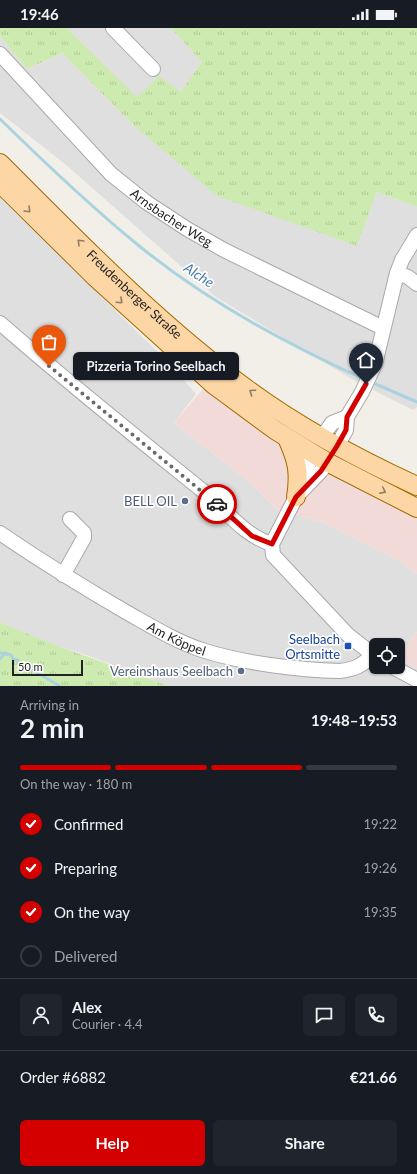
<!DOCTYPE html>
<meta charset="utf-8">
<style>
body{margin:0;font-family:Lato,sans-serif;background:#20242c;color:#f1f3f6;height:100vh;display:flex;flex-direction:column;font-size:15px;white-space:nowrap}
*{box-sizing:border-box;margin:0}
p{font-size:13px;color:#9ea1a6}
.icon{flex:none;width:22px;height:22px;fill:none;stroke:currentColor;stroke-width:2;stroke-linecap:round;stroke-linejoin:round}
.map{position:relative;height:658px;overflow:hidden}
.side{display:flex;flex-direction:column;background:#171b24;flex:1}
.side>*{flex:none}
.fabs{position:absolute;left:369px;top:610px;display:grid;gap:8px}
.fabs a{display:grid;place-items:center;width:36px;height:36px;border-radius:6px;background:#171b24;box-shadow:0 1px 3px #0004;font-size:20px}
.scale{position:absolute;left:12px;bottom:10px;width:71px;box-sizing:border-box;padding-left:4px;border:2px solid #222;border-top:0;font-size:11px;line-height:14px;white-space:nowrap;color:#222;-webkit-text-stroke:3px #fff;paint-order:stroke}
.pin{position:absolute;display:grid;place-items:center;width:34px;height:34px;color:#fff;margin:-41px -17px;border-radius:50% 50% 50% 0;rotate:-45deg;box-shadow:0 0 4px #0007}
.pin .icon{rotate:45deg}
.courier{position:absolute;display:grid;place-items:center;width:40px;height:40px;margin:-20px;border:3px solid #d40000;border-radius:50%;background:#fff;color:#222;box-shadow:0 1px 5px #0007}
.bubble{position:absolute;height:28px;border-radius:6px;background:#171b24;box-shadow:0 1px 3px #0004;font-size:13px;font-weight:700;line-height:28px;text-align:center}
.overview em{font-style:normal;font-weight:700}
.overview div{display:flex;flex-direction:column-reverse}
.overview{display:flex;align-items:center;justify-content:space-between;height:68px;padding:0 20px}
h1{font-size:26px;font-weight:700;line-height:30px}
.bar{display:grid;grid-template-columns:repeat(4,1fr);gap:6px 4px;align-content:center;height:48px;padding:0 20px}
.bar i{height:5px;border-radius:3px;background:#363941}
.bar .selected{background:#d40000}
.bar p{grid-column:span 4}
.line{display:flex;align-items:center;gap:10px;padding:0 20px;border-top:1px solid #363941}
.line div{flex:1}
.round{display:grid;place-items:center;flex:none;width:42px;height:42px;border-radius:6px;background:#20242c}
ol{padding:0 20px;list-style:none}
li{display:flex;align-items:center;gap:12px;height:44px}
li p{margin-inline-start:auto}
li .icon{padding:4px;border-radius:50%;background:#d40000;color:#fff;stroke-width:4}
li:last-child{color:#9ea1a6}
li i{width:22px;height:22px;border:2px solid #363941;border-radius:50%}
.primary-button{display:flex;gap:8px;margin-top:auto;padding:8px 20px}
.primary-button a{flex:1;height:46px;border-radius:6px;background:#d40000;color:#fff;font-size:16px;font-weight:700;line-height:46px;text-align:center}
.primary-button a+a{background:#20242c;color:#f1f3f6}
.status{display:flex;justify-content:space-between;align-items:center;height:28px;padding:0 20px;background:#171b24;direction:ltr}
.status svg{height:11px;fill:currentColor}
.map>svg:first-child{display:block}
</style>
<div class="status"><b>19:46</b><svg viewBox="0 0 49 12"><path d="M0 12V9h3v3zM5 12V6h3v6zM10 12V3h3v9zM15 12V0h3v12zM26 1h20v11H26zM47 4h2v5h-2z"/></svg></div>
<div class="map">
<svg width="417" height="658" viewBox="0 0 417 658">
<defs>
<pattern id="grass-tufts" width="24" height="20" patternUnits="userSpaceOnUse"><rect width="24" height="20" fill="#cdebb0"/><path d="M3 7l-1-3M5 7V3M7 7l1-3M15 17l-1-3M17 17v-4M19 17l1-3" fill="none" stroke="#b0c997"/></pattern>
</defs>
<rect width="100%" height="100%" fill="#f2efe9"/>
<g fill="#e0dfdf">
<polygon points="67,0 171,0 202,34 181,65 137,70"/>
<polygon points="0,8 27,41 62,25 133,97 357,217 377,164 417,179 417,379 413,382 355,353 216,269 65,136 0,85"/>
<polygon points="0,169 165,331 196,366 174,395 247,452 278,482 322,494 400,533 417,546 417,604 398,629 398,617 376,617 376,639 398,639 398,630 417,641 417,658 169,658 89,628 36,611 0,594"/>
</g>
<g fill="#f2dad9">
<polygon points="203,361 321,443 417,490 417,546 400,533 322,494 278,482 247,452 174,395"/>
<polygon points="417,604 417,641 398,629"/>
</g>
<g fill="url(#grass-tufts)">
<polygon points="0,0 67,0 137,69 159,48 181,64 202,34 171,0 417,0 417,179 377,164 357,218 217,168 133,97 62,25 27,41 0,8"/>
<path d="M0 594C55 619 113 637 169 658H0Z"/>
</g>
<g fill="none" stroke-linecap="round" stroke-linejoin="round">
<g stroke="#aad3df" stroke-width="3">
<path d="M0 91C45 135 90 178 138 217 204 271 286 316 364 351"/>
<polyline points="371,354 417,374"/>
<path d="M0 625 11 627 13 631 18 632 23 640C33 640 50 653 60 658"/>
<polyline points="0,631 4,626"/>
</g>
<g stroke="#a9a9a9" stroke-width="16">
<g id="minor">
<polyline points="113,0 153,41"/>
<path id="s1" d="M0 26 111 146 146 174 187 201 224 222 383 300"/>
<polyline points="397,245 408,249 417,256"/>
<path d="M0 295C66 353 135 408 203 463 225 481 244 508 272 516"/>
<polyline points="322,409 332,395 347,389"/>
<polyline points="337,418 346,402 347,389 362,364 375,336 397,245 402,232 417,207"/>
<polyline points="327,434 321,443 296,469 272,516 273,527 348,607 376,629"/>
<polyline points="298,455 314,426"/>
<path id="s2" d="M0 505C41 533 83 559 126 584 151 598 175 613 202 622 242 635 298 642 340 643 355 641 362 638 372 627"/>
<polyline points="63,547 84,510 84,505 70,491"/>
<polyline points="393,639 417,652"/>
</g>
</g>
<g stroke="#a06b00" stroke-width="20">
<g id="major">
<path id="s3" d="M0 135C79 214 157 295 247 361 300 400 358 431 417 458"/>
<polyline points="0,155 94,248 214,357 275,402 327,434 417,480"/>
<path d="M287 410C297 432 300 444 296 469"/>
</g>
</g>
<use href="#minor" stroke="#fff" stroke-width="14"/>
<use href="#major" stroke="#fcd6a4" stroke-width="18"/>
</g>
<defs><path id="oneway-chevron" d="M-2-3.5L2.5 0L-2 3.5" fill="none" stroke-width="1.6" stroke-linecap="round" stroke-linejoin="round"/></defs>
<g stroke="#8f7c63">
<use href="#oneway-chevron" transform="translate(28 182) rotate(45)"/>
<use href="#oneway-chevron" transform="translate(80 214) rotate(-135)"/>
<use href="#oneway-chevron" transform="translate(120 273) rotate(43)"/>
<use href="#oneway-chevron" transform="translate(252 364) rotate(-145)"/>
<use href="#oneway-chevron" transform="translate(383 463) rotate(26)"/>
</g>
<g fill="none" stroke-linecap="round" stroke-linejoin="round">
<polyline stroke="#6b6a68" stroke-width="4" stroke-dasharray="0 7.2" points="49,338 217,476"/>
<polyline stroke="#d40000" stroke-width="5" points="217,476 252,508 272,516 296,469 321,443 337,418 346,402 347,389 366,356"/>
</g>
<g fill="#5c6f8a" stroke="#fff" stroke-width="1.5">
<circle cx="185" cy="473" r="4"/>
<circle cx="241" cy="643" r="4"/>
</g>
<rect fill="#1a4fb4" stroke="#fff" stroke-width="1.5" x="344" y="614" width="8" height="8" rx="2"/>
<g text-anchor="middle" stroke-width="3.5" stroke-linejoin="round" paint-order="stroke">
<g font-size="13" fill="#222" stroke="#fff">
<text dy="5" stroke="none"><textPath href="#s1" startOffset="238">Arnsbacher Weg</textPath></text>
<text dy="5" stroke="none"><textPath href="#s3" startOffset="188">Freudenberger Straße</textPath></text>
<text dy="5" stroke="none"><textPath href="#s2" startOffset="206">Am Köppel</textPath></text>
</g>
<g font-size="13" fill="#4e5e75" stroke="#fff" text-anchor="end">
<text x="177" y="478">BELL OIL</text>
<text x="233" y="648">Vereinshaus Seelbach</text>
</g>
<g font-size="13" fill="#164399" stroke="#fff" text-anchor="end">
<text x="340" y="616">Seelbach<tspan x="340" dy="15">Ortsmitte</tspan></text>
</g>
<g font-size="14" font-style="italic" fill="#4a7aab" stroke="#fff">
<text transform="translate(199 247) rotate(33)" y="5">Alche</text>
</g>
</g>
</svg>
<div class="fabs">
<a><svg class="icon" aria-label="locate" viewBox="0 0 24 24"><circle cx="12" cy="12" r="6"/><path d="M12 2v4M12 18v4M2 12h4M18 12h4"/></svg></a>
</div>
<div class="scale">50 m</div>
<div class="pin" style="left:49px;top:338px;background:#ea580c"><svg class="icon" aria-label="bag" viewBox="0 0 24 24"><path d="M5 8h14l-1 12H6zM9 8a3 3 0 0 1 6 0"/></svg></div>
<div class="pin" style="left:366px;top:356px;background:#1f2937"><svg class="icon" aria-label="home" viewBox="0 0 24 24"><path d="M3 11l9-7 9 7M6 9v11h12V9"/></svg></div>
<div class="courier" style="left:217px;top:476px"><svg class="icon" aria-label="car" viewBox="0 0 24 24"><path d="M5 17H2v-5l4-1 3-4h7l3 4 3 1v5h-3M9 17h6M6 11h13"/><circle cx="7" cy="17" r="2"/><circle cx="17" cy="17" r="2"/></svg></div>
<div class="bubble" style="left:73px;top:324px;width:166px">Pizzeria Torino Seelbach</div>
</div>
<section class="side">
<div class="overview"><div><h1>2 min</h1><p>Arriving in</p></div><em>19:48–19:53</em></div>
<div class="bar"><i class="selected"></i><i class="selected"></i><i class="selected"></i><i></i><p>On the way · 180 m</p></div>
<ol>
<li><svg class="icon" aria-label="check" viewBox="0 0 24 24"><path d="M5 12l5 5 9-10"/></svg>Confirmed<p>19:22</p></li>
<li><svg class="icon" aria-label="check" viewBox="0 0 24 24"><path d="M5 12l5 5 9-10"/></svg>Preparing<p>19:26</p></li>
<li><svg class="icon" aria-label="check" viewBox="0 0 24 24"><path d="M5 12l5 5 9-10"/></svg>On the way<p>19:35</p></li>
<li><i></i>Delivered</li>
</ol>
<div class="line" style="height:72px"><a class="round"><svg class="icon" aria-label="person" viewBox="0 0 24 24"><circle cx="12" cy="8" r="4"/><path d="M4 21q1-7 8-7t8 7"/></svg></a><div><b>Alex</b><p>Courier · 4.4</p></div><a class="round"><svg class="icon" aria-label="chat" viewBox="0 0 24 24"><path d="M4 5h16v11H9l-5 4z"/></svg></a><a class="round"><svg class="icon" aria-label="phone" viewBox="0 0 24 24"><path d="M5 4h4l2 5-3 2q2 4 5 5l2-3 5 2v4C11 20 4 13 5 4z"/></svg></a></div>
<div class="line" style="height:52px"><div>Order #6882</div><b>€21.66</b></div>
<div class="primary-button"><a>Help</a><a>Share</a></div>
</section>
